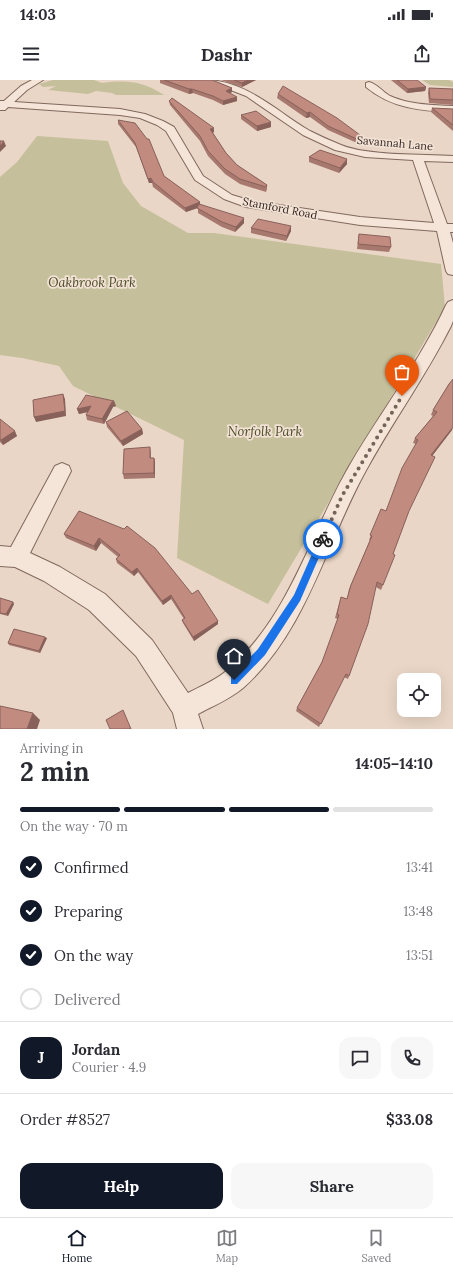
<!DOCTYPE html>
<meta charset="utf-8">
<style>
body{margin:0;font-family:Lora,serif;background:#f7f7f7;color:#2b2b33;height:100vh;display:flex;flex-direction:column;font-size:15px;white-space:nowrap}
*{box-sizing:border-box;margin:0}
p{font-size:13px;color:#7c7c81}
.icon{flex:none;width:22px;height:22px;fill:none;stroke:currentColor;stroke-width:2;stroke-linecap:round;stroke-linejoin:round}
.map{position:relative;height:649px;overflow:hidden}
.details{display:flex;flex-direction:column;background:#fff;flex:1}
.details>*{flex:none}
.buttons{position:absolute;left:397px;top:593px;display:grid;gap:8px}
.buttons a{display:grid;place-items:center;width:44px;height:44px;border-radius:8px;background:#fff;box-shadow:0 4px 16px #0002;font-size:20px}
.pin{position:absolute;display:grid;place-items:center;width:34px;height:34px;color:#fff;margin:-41px -17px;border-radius:50% 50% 50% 0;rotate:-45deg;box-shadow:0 0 4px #0007}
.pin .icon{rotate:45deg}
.courier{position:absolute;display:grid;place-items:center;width:40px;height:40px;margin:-20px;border:3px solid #1a73e8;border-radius:50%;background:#fff;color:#222;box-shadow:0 1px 5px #0007}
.headline em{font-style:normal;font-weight:700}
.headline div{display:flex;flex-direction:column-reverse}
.headline{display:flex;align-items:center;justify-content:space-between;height:68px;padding:0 20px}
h1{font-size:26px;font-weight:700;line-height:30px}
.bar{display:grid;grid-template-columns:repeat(4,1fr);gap:6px 4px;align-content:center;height:48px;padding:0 20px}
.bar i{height:5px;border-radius:3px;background:#e1e1e2}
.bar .selected{background:#111827}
.bar p{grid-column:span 4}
.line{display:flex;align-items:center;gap:10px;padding:0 20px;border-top:1px solid #e1e1e2}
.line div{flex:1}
.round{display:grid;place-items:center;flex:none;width:42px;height:42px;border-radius:12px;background:#f7f7f7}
ol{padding:0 20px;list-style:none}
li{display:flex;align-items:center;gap:12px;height:44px}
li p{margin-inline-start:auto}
li .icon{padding:4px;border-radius:50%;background:#111827;color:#fff;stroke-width:4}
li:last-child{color:#7c7c81}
li i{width:22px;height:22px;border:2px solid #e1e1e2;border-radius:50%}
.cta{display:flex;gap:8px;margin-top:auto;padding:8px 20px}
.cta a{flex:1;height:46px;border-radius:12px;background:#111827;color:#fff;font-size:16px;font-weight:700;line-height:46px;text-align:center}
.cta a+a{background:#f7f7f7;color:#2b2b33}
.status{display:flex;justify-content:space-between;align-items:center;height:28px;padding:0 20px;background:#fff;direction:ltr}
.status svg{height:11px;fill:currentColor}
header{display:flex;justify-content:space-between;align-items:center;height:52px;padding:0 20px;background:#fff;font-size:18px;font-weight:700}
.tab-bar{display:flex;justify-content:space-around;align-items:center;height:56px;border-top:1px solid #e1e1e2;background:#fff;font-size:11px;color:#7c7c81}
.tab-bar a{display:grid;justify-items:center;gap:2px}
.tab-bar .selected{color:#111827}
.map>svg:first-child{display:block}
</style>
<div class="status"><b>14:03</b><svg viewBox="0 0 49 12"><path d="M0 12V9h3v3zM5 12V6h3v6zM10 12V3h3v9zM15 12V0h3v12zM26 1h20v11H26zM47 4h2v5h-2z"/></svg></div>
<header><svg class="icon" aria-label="menu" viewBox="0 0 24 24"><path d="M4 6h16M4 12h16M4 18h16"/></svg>Dashr<svg class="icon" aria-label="share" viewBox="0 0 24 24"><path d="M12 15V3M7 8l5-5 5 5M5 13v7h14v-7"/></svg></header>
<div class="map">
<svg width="453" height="649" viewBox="0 0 453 649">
<rect width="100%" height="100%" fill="#e9d6c6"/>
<g fill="#c5c09b">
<path d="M53 0H94L102 3C127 0 142 1 164 15H116L112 13 96 11 88 14 48 10 56 6 43 7 39 4Z"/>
<polygon points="422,0 449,0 453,2 453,7 430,5"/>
<polygon points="37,56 108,61 123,103 141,126 188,153 214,153 441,184 445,227 268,524 177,478 184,360 73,306 59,286 22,278 0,275 0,97 17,82"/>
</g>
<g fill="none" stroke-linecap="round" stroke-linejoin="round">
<g stroke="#82685e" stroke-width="2">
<g id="minor">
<path d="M32 0H43L27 10 14 22 120 29 145 34 163 41 174 47 203 96 232 115 252 121 360 137 434 143 413 80 365 77 335 70 303 55 246 16 205 0C246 0 276 31 310 51 320 56 331 61 341 65 367 76 423 74 453 76V82L424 81 447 144H453V152H450L453 163V195L448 194 446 191 437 151 360 145 246 127 224 119 195 100 166 51 157 45 140 38 120 35 8 27 5 30H0V21H4L21 6Z"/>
<path d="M369 2C377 4 383 12 390 16 410 25 432 25 453 26V32C421 31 391 28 366 7V3Z"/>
<path d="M453 220V241L451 246C425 298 390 345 363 396 325 467 305 553 243 608 230 619 213 626 198 634L203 649H177L173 633 136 576 89 530 44 501 15 487 0 486V466L11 467 55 386 62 383 69 386 71 391 30 473 60 487 105 514 152 560 188 613C201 606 214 601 225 592 290 539 310 452 351 383 382 330 420 281 446 225L448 222Z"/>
</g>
</g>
<use href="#minor" fill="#f4e5d8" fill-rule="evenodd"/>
</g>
<g fill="#a7786e">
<polygon points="160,0 212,0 232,8 232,12 230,13 237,21 223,25 213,20 193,13 189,14 160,3"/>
<polygon points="221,0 256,0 242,7"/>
<polygon points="391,0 417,0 426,7 425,11 407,13"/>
<polygon points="429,8 453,9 453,25 429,23 428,13"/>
<polygon points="278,14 359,59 357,63 328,50 310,37 306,38 277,18"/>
<polygon points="169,21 214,52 213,53 226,73 237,85 267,105 267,109 266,112 240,104 225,94 208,76 200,61 170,25"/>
<polygon points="432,28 453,29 453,51 431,32"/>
<polygon points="241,35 271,47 257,51 241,39"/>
<polygon points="118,40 164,96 200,124 244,143 235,152 222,147 198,133 198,128 186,132 153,107 152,103 149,103 136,67 118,44"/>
<polygon points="309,77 347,84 339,93 309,82"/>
<polygon points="291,146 291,151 286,161 251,153 251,148"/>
<polygon points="359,154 391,167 389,172 357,169"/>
<polygon points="449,304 452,350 432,376 408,432 393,474 383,505 381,510 376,507 349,596 348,599 344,597 319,647 296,631 297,628 322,582 338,539 335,538 341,517 347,519 349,509 370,460 369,460 381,429 386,431 416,364 413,363 415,358 433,336 431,335 433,330"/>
<polygon points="114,321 116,326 113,327 104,344 87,340 86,335 88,332 79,334 77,329"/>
<polygon points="0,339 17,356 3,365 0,362"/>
<polygon points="106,342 142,349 143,354 123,366 107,347"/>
<polygon points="150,367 151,372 151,378 154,378 155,382 155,398 124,399 123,394"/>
<polygon points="79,431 192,514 218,541 218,544 194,561 183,543 182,540 184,539 171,519 163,525 138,492 134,496 117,483 116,479 118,477 101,463 96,471 66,458 64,454"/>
<polygon points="0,518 13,522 14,524 8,536 0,534"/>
<polygon points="47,558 40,573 9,565 8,563"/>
</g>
<g fill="#88615a">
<polygon points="248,0 256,0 242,7 242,3"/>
<polygon points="426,7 425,11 407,13 408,9"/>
<polygon points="232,8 232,12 226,15 226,11"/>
<polygon points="189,9 192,9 193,13 189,14"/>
<polygon points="237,17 237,21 223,25 223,21"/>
<polygon points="310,32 310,37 306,38 307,33"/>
<polygon points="271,42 271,47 257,51 257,46"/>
<polygon points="214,48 214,52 210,53 210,49"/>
<polygon points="360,55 359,59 357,63 357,59"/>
<polygon points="4,61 6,66 0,72 0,66"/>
<polygon points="347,79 347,84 339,93 340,88"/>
<polygon points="151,98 152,103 149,103 148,99"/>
<polygon points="200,122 200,127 186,132 185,128"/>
<polygon points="244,138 244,143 235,152 236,147"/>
<polygon points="291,146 291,151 286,161 287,156"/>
<polygon points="63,314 65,319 66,336 36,342 34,337"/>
<polygon points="114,321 116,326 113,327 104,344 102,339 112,322"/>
<polygon points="91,326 92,331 79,334 77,329"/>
<polygon points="453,347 452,350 429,380 431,375"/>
<polygon points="142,349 143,354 123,366 121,361"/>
<polygon points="15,351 17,356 3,365 1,360"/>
<polygon points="154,378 155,382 155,398 154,393"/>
<polygon points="99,458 101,463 96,471 94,466"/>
<polygon points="137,488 138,492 134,496 132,492"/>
<polygon points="171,515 171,519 163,525 162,521"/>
<polygon points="13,522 14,524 8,536 6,534"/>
<polygon points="218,541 218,544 194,561 193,557"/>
<polygon points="45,557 47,558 40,573 39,571"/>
<polygon points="33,633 40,640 37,649 27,649"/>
</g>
<g fill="#c28b80" stroke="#88615a">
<polygon points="164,0 212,0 232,8 226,11 237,17 223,21 213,16 192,9 189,9"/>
<polygon points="234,0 248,0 242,3"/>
<polygon points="397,0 417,0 426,7 408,9"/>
<polygon points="283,6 337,38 360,55 357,59 328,46 310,32 307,33 278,14"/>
<polygon points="429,8 453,9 453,20 430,19"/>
<polygon points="172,18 214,48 210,49 226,73 237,85 267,105 266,107 240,99 225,89 208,71 200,56 169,21"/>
<polygon points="432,28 453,29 453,45"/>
<polygon points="256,31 271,42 257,46 241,35"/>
<polygon points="118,40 135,43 147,59 149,59 164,96 200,122 185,128 153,102 151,98 148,99 135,63"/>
<polygon points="0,61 4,61 0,66"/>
<polygon points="320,70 347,79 340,88 309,77"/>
<polygon points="199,124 244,138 236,147 222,142 197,128"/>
<polygon points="258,139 291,146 287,156 251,148"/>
<polygon points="359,154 390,157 391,167 358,164"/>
<polygon points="453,299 453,347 431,375 435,377 409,431 393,474 395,475 383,505 377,502 368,544 349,596 346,594 321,644 297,628 322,582 339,535 337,534 341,517 347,519 351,505 372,456 370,455 381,429 386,431 402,388 418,360 415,358 437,332 433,330 449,304"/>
<polygon points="63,314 65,331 34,337 33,320"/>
<polygon points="86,315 114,321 112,322 102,339 86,335 91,326 77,329"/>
<polygon points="127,331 142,349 121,361 106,342"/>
<polygon points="0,339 15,351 1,360 0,360"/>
<polygon points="150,367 150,378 154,378 154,393 123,394 124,369"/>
<polygon points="79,431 124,449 127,446 155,468 192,514 198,510 218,541 193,557 182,540 185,538 171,515 162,521 137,488 132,492 116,479 120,475 99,458 94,466 64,454"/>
<polygon points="0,518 13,522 6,534 0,533"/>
<polygon points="14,549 45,557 39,571 8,563"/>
<polygon points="0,626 33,633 27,649 0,649"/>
<polygon points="123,630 131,649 110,649 106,640"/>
</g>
<polygon fill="#1a73e8" points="323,455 327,459 300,521 265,575 237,604 231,604 231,597 258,569 294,515 320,456"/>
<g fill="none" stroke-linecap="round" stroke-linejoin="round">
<polyline stroke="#73635a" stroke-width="4" stroke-dasharray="0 7.2" points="323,459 342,416 402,316"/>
</g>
<g text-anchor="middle" stroke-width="3.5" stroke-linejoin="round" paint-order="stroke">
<g font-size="11" fill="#342520" stroke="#f1e2d5">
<text transform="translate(395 63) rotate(5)" y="4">Savannah Lane</text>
<text transform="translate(280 128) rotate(11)" y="4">Stamford Road</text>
</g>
<g font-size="13" font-style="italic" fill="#4e4e29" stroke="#f1e2d5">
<text x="92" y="207">Oakbrook Park</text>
<text x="265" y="356">Norfolk Park</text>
</g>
</g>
</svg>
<div class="buttons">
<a><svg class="icon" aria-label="locate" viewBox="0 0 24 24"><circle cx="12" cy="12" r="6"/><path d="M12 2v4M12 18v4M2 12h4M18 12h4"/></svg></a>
</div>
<div class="pin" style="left:402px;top:316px;background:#ea580c"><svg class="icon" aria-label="bag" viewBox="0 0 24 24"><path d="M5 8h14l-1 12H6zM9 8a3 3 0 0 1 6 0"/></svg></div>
<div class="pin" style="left:234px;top:600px;background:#1f2937"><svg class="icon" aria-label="home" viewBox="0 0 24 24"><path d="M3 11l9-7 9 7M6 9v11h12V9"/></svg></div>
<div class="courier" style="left:323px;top:459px"><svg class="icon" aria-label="bike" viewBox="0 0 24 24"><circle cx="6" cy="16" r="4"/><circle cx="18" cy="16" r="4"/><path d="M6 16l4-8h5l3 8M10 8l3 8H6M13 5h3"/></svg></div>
</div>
<section class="details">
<div class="headline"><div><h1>2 min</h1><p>Arriving in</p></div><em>14:05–14:10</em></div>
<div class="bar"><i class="selected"></i><i class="selected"></i><i class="selected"></i><i></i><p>On the way · 70 m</p></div>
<ol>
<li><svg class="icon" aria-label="check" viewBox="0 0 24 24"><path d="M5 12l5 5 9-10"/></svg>Confirmed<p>13:41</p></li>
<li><svg class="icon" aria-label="check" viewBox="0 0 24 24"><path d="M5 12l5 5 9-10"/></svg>Preparing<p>13:48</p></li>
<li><svg class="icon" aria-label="check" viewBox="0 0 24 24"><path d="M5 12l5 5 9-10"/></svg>On the way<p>13:51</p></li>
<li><i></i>Delivered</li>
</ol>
<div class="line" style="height:72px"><b class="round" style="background:#111827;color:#fff">J</b><div><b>Jordan</b><p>Courier · 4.9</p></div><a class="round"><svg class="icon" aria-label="chat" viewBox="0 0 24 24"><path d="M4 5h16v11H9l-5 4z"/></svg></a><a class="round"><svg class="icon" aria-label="phone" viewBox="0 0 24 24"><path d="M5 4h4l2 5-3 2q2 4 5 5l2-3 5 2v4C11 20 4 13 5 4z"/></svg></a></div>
<div class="line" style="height:52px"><div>Order #8527</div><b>$33.08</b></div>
<div class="cta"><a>Help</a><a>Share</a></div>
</section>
<nav class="tab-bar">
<a class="selected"><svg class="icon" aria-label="home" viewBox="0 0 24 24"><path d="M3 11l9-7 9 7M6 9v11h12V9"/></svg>Home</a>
<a><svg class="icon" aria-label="map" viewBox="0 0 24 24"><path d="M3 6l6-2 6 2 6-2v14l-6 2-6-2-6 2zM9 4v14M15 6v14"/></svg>Map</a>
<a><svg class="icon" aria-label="saved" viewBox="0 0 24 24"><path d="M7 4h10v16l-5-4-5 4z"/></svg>Saved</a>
</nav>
